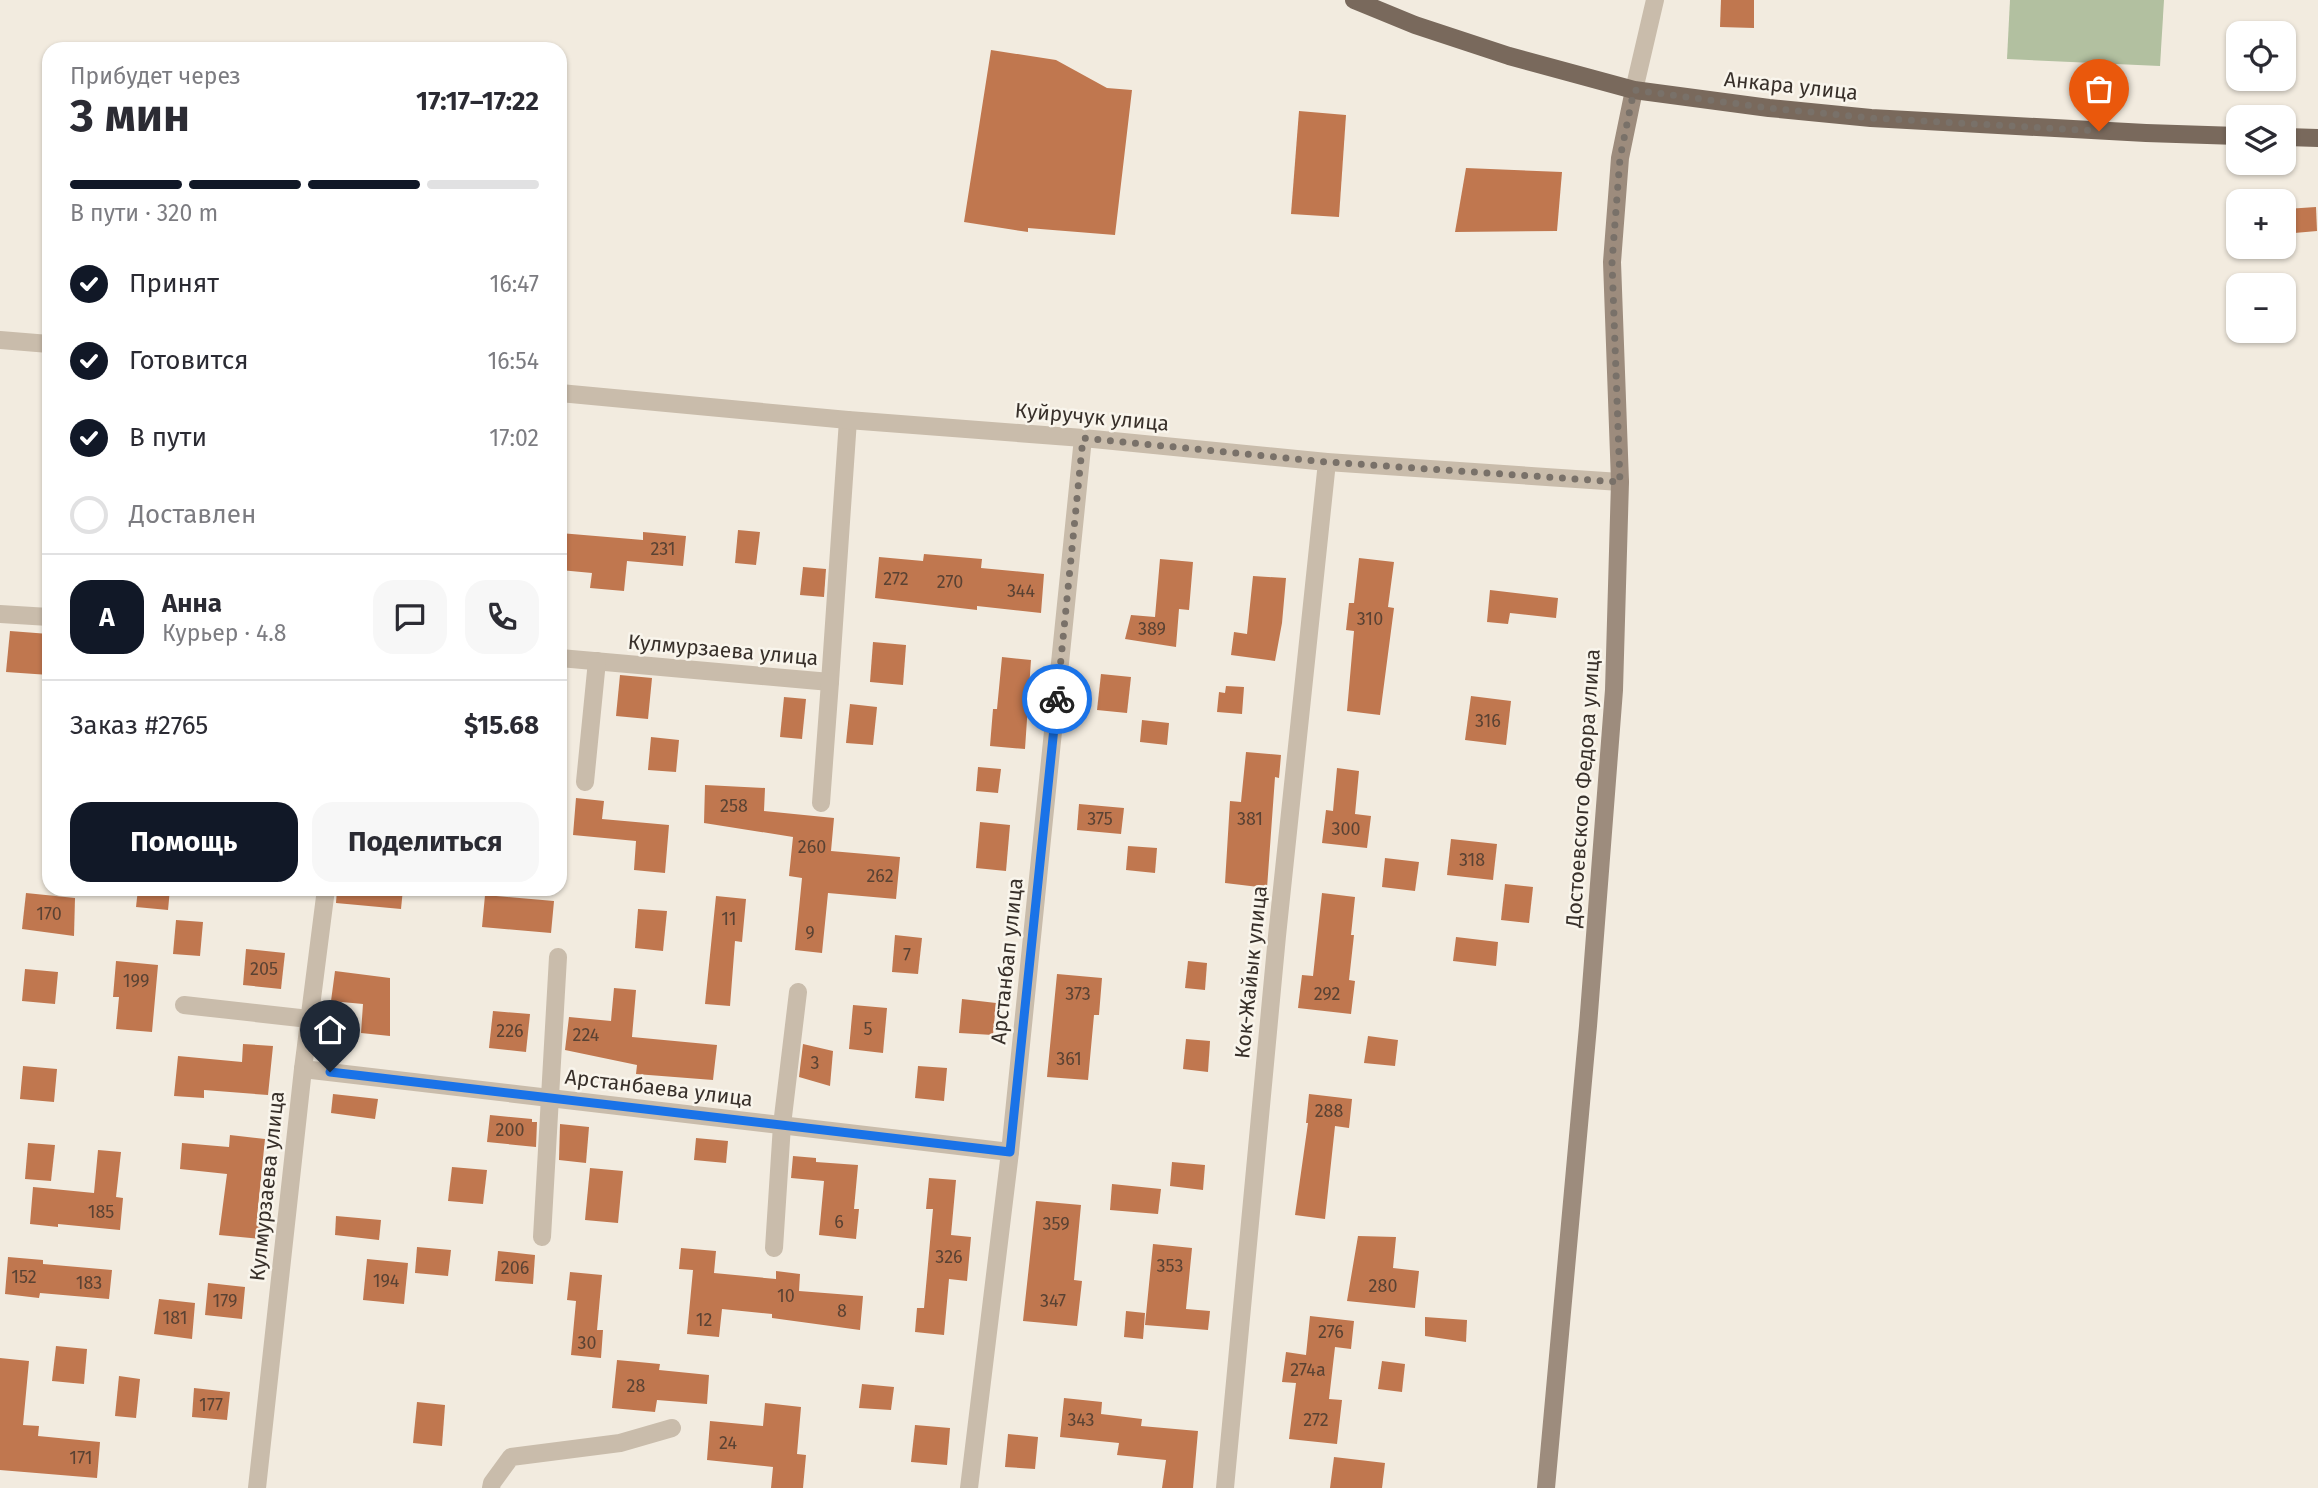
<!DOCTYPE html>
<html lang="ru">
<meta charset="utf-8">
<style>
body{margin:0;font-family:"Fira Sans",sans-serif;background:#f7f7f7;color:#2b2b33;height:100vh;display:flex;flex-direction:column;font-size:26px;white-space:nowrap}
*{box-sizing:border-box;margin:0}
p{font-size:23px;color:#7c7c81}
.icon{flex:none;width:38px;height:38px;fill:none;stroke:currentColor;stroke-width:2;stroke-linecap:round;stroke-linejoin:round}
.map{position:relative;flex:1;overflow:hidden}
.sheet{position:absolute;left:42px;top:42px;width:525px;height:854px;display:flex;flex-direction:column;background:#fff;border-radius:21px;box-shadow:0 2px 5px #0004}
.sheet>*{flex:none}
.tools{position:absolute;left:2226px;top:21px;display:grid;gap:14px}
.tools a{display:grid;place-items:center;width:70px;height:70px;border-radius:14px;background:#fff;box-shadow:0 2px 5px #0004;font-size:35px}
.pin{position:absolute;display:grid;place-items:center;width:60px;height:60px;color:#fff;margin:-72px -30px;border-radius:50% 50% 50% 0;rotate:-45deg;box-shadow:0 0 7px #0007}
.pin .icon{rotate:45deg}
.courier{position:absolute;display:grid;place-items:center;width:70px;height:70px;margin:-35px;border:5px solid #1a73e8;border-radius:50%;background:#fff;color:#222;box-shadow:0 2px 9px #0007}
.overview em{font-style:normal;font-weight:700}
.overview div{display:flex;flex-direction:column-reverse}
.overview{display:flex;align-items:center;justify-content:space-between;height:119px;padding:0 28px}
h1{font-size:46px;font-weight:700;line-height:52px}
.bar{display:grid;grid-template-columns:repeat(4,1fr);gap:10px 7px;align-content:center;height:84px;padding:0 28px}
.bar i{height:9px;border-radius:5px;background:#e1e1e2}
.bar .selected{background:#111827}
.bar p{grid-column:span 4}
.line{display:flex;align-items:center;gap:18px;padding:0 28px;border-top:2px solid #e1e1e2}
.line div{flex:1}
.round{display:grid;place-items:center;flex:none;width:74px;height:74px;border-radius:21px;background:#f7f7f7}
ol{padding:0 28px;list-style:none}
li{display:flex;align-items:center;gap:21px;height:77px}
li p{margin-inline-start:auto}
li .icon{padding:7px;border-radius:50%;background:#111827;color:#fff;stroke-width:4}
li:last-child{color:#7c7c81}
li i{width:38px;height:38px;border:4px solid #e1e1e2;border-radius:50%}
.button{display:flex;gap:14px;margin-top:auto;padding:14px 28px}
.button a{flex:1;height:80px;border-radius:21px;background:#111827;color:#fff;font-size:28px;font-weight:700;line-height:80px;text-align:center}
.button a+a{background:#f7f7f7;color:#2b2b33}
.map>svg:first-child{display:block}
</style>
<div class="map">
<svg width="2318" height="1488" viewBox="0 0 2318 1488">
<rect width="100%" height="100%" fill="#f2ebdf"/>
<polygon fill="#b2c0a0" points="2010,0 2164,0 2160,66 2007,59"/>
<g fill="#c0774f">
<polygon points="1721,0 1754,0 1754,28 1720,27"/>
<polygon points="991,50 1056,60 1107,88 1132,90 1115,235 1028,228 1028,232 964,222"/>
<polygon points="1299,111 1346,115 1339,217 1291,214"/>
<polygon points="1466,168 1562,172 1557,231 1455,232"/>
<polygon points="2316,207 2317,231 2284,234 2284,209"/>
<polygon points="738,530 760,532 756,565 735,563"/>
<polygon points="643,532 686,536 683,566 627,561 624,591 590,588 592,573 560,570 560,533 643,540"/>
<polygon points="924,554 982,559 981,568 1044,574 1041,613 977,606 977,610 875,598 879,557 923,561"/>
<polygon points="1359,558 1394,562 1388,607 1394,608 1380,715 1347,711 1354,631 1346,630 1349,603 1354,603"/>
<polygon points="1160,559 1193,562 1189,610 1179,609 1176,647 1125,639 1131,615 1155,617"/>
<polygon points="803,567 826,569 824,597 800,595"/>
<polygon points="1253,576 1286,578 1282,623 1275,661 1231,655 1234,632 1247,634"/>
<polygon points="1490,590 1558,598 1556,618 1510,613 1508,624 1487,622"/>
<polygon points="10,631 49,634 49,675 6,672"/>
<polygon points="873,642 906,645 903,685 870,682"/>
<polygon points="1002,657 1031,660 1025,749 990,746 993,709 997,709"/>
<polygon points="1101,674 1131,677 1127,713 1097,710"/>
<polygon points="620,675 652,678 648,719 616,716"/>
<polygon points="1226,686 1244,687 1242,714 1217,712 1219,692 1225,693"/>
<polygon points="1471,696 1511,701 1506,745 1465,740"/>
<polygon points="784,697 806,699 802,739 780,737"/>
<polygon points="850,704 877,707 873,745 846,743"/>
<polygon points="1142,720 1169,723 1167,745 1140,742"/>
<polygon points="651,737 679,740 676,772 648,770"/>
<polygon points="1246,752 1281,755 1279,778 1275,777 1267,888 1225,883 1230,801 1241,802"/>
<polygon points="978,767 1001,769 998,793 976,791"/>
<polygon points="1337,768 1359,771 1355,814 1371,816 1367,848 1322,843 1326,810 1333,811"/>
<polygon points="705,785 765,788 764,811 834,818 831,851 900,857 896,899 828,893 822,953 795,950 802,878 789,876 793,837 704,823"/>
<polygon points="576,798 604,801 602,819 669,825 665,873 634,870 636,841 573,835"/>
<polygon points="1079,804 1124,808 1121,834 1077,830"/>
<polygon points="980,822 1010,825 1006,871 976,868"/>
<polygon points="1451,839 1497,844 1493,880 1447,875"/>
<polygon points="1128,846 1157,848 1155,873 1126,870"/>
<polygon points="1385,858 1419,862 1415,891 1382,887"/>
<polygon points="1505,884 1533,887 1529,923 1501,920"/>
<polygon points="138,889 170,889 168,910 136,907"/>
<polygon points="337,889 403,889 401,909 336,903"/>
<polygon points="26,893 75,898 74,936 22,929"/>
<polygon points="1322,893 1355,897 1351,935 1354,935 1349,980 1355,981 1351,1014 1298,1008 1302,975 1313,976"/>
<polygon points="485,895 554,901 551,933 482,927"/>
<polygon points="716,896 746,899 742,942 735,941 730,1006 705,1004"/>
<polygon points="638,909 667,911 663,951 635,948"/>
<polygon points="176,920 203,922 200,956 173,954"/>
<polygon points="895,935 922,938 918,974 892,972"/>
<polygon points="1456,937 1498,942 1496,966 1453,961"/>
<polygon points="246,949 285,953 281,989 243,985"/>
<polygon points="116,961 158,965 152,1032 116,1029 119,997 113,997"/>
<polygon points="1188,961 1207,963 1205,990 1185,988"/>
<polygon points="25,969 58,972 55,1004 22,1001"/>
<polygon points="335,971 390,978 390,1036 361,1033 363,1004 331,1001"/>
<polygon points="1057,974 1102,978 1099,1015 1094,1015 1088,1080 1047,1077"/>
<polygon points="614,988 636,990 632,1037 717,1045 713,1080 636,1074 637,1065 565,1050 569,1017 611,1021"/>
<polygon points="962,999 996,1003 993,1035 959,1033"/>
<polygon points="853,1005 887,1008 883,1053 849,1049"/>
<polygon points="493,1011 530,1014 526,1052 489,1048"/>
<polygon points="1368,1036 1398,1040 1395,1066 1364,1063"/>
<polygon points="1186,1039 1210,1041 1208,1072 1183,1069"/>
<polygon points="243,1044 273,1046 268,1095 204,1090 204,1098 174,1096 178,1056 242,1062"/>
<polygon points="803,1044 833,1051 830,1086 799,1077"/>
<polygon points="23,1066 57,1069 54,1102 20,1099"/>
<polygon points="918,1066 947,1068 944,1101 915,1098"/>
<polygon points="333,1094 378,1099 375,1119 331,1113"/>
<polygon points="1309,1094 1352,1099 1349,1128 1335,1126 1325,1219 1295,1215 1308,1123 1306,1123"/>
<polygon points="490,1115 532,1119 532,1122 537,1122 536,1147 487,1142"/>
<polygon points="560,1124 589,1127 586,1163 559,1160"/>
<polygon points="230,1135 265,1139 257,1217 262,1217 260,1239 219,1235 227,1174 180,1169 182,1143 229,1147"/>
<polygon points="696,1138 728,1141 726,1163 694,1160"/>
<polygon points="28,1143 55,1145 51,1181 25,1179"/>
<polygon points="98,1150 121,1152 116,1197 123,1198 120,1230 58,1224 58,1227 30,1224 33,1187 94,1193"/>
<polygon points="793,1156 816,1158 816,1162 858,1165 854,1209 859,1209 856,1239 819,1235 824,1181 791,1178"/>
<polygon points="1172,1162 1205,1165 1203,1190 1170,1186"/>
<polygon points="452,1167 487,1170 483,1204 448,1201"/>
<polygon points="590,1168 623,1171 618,1223 585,1220"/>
<polygon points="929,1178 956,1180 951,1235 971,1237 967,1281 949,1279 944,1335 915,1332 917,1308 924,1308 933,1209 926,1209"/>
<polygon points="1112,1184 1161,1189 1158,1214 1110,1210"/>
<polygon points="1036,1201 1081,1205 1074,1280 1082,1281 1077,1326 1023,1321"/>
<polygon points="336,1216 381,1220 379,1240 335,1235"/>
<polygon points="1358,1236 1396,1237 1393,1268 1419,1271 1415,1308 1347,1301"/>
<polygon points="1153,1244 1192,1248 1186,1309 1210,1311 1208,1330 1145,1325"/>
<polygon points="417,1247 451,1250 448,1276 415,1273"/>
<polygon points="681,1248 716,1251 714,1273 776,1279 776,1271 800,1274 799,1291 863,1296 860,1330 772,1318 772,1314 722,1309 719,1337 687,1334 693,1270 679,1269"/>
<polygon points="498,1251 535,1255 533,1284 495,1281"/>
<polygon points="8,1257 43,1260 43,1264 112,1270 109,1299 40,1293 39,1298 5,1294"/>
<polygon points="367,1259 408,1263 404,1304 363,1300"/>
<polygon points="570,1272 602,1275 597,1330 603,1330 601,1358 571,1355 576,1301 567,1300"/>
<polygon points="208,1283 245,1287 242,1319 205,1315"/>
<polygon points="159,1299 195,1303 192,1339 154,1334"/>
<polygon points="1126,1311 1145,1313 1143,1339 1124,1337"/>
<polygon points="1310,1316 1354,1321 1351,1349 1335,1347 1329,1399 1342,1400 1337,1444 1289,1439 1296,1383 1282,1382 1286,1352 1306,1355"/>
<polygon points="1425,1317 1467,1320 1466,1342 1425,1336"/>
<polygon points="56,1346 87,1349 84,1384 52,1381"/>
<polygon points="0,1358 29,1361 23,1425 39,1426 38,1436 100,1442 97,1478 0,1470"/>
<polygon points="617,1360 660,1364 659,1370 709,1375 707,1404 657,1400 655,1412 612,1408"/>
<polygon points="1382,1361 1405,1364 1402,1392 1378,1389"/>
<polygon points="119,1376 140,1379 136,1418 115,1416"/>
<polygon points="862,1384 894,1387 891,1410 859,1408"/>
<polygon points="194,1388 230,1392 227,1420 192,1417"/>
<polygon points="1064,1398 1102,1402 1101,1414 1142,1419 1141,1426 1198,1431 1193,1488 1162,1488 1166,1460 1117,1455 1119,1443 1060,1437"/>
<polygon points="417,1402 445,1405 442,1446 413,1443"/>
<polygon points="765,1403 801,1407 797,1454 806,1455 803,1488 771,1488 773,1467 707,1460 710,1421 763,1426"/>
<polygon points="915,1425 950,1428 947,1465 911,1462"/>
<polygon points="1008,1434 1038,1437 1035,1469 1005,1467"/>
<polygon points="1334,1457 1385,1463 1382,1488 1330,1488"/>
</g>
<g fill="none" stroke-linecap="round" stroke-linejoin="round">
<g stroke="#c9bcab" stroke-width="18">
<polyline points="0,614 49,617"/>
<polyline points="560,658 830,682 848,420"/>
<polyline points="585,782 597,661"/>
<polyline points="821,803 830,682"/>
<polyline points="184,1005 309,1019"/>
<polyline points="303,1069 1010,1152"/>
<polyline points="542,1237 558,957"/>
<polyline points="774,1248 782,1125 798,992"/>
<polyline points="257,1488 303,1069 326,889"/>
<polyline points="491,1488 492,1483 511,1457 620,1443 672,1428"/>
<polyline points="969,1488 1010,1152 1083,438"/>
<polyline points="1225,1488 1277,936 1327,462"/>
</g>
<g stroke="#c9bcab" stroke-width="18">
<polyline points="1634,90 1655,0"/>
<polyline points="0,340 49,344"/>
<polyline points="560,393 848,420 1083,438 1327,462 1620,482"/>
</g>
<polyline stroke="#9d8c7d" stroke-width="18" points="1546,1488 1588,1026 1614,690 1620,482 1612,262 1620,158 1634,90"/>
<g stroke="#79695c" stroke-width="18">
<polyline points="1354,0 1415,25 1509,56 1634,90 1769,108 1871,118 2146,133 2238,136"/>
<polyline points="2284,137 2318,138"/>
</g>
</g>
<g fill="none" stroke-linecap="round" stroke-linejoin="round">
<polyline stroke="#797169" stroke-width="7" stroke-dasharray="0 12.6" points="1057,699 1083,438 1327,462 1620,482 1612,262 1620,158 1634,90 1769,108 1871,118 2099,131"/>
<polyline stroke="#1a73e8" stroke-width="9" points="330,1072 1010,1152 1057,699"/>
</g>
<g text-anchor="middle" stroke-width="5" stroke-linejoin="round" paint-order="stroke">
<g font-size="18" fill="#5a4233">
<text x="663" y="555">231</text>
<text x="896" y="585">272</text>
<text x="950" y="588">270</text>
<text x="1021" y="597">344</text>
<text x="1370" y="625">310</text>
<text x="1152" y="635">389</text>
<text x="1488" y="727">316</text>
<text x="734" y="812">258</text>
<text x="1100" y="825">375</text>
<text x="1250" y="825">381</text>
<text x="1346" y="835">300</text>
<text x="812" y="853">260</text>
<text x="1472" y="866">318</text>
<text x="880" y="882">262</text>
<text x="49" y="920">170</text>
<text x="729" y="925">11</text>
<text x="810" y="939">9</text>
<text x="907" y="961">7</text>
<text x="264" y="975">205</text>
<text x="136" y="987">199</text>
<text x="1078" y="1000">373</text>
<text x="1327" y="1000">292</text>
<text x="868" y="1035">5</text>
<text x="510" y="1037">226</text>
<text x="586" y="1041">224</text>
<text x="1069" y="1065">361</text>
<text x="815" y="1069">3</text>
<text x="1329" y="1117">288</text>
<text x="510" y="1136">200</text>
<text x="101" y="1218">185</text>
<text x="839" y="1228">6</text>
<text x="1056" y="1230">359</text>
<text x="949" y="1263">326</text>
<text x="1170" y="1272">353</text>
<text x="515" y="1274">206</text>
<text x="24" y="1283">152</text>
<text x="386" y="1287">194</text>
<text x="89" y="1289">183</text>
<text x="1383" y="1292">280</text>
<text x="786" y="1302">10</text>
<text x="225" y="1307">179</text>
<text x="1053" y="1307">347</text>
<text x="842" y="1317">8</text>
<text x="175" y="1324">181</text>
<text x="704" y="1326">12</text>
<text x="1331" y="1338">276</text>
<text x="587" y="1349">30</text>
<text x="1308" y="1376">274а</text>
<text x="636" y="1392">28</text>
<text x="211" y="1411">177</text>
<text x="1081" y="1426">343</text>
<text x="1316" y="1426">272</text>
<text x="728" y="1449">24</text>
<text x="81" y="1464">171</text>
</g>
<g font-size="21" fill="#38302a" stroke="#f9f5ec">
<text transform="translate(1791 86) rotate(6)" y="7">Анкара улица</text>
<text transform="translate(1092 417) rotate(5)" y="7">Куйручук улица</text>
<text transform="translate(723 650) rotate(5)" y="7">Кулмурзаева улица</text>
<text transform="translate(1583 788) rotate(-86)" y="7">Достоевского Федора улица</text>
<text transform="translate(1007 961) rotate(-84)" y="7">Арстанбап улица</text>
<text transform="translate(1251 972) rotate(-84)" y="7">Кок-Жайык улица</text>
<text transform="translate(659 1088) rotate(7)" y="7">Арстанбаева улица</text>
<text transform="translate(267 1186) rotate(-84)" y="7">Кулмурзаева улица</text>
</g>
</g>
</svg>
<div class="tools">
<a><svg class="icon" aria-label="locate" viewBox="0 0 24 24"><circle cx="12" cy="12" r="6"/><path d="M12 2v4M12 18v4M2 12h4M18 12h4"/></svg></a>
<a><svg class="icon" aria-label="layers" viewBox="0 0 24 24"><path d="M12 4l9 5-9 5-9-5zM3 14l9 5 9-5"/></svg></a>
<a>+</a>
<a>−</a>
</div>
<div class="pin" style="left:2099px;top:131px;background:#ea580c"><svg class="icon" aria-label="bag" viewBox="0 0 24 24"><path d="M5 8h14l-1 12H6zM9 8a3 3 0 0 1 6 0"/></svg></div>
<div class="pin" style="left:330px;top:1072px;background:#1f2937"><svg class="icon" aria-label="home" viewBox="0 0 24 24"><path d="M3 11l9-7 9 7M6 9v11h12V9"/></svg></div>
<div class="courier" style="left:1057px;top:699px"><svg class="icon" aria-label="bike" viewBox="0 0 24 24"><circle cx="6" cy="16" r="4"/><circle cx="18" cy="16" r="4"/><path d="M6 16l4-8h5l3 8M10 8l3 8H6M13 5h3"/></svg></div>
<section class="sheet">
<div class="overview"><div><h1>3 мин</h1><p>Прибудет через</p></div><em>17:17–17:22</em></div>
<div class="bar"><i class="selected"></i><i class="selected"></i><i class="selected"></i><i></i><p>В пути · 320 m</p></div>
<ol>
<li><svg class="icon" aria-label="check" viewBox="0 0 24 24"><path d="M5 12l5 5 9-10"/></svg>Принят<p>16:47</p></li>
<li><svg class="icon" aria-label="check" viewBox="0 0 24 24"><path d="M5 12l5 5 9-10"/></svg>Готовится<p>16:54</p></li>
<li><svg class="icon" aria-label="check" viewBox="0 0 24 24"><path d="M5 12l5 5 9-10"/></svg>В пути<p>17:02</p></li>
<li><i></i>Доставлен</li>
</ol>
<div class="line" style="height:126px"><b class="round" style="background:#111827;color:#fff">А</b><div><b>Анна</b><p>Курьер · 4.8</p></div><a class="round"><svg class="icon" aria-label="chat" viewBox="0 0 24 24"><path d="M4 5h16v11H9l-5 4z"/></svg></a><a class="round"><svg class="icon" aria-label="phone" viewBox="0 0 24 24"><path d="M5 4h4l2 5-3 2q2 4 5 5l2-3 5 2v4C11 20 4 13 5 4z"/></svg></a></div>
<div class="line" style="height:91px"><div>Заказ #2765</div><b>$15.68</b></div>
<div class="button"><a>Помощь</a><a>Поделиться</a></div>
</section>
</div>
